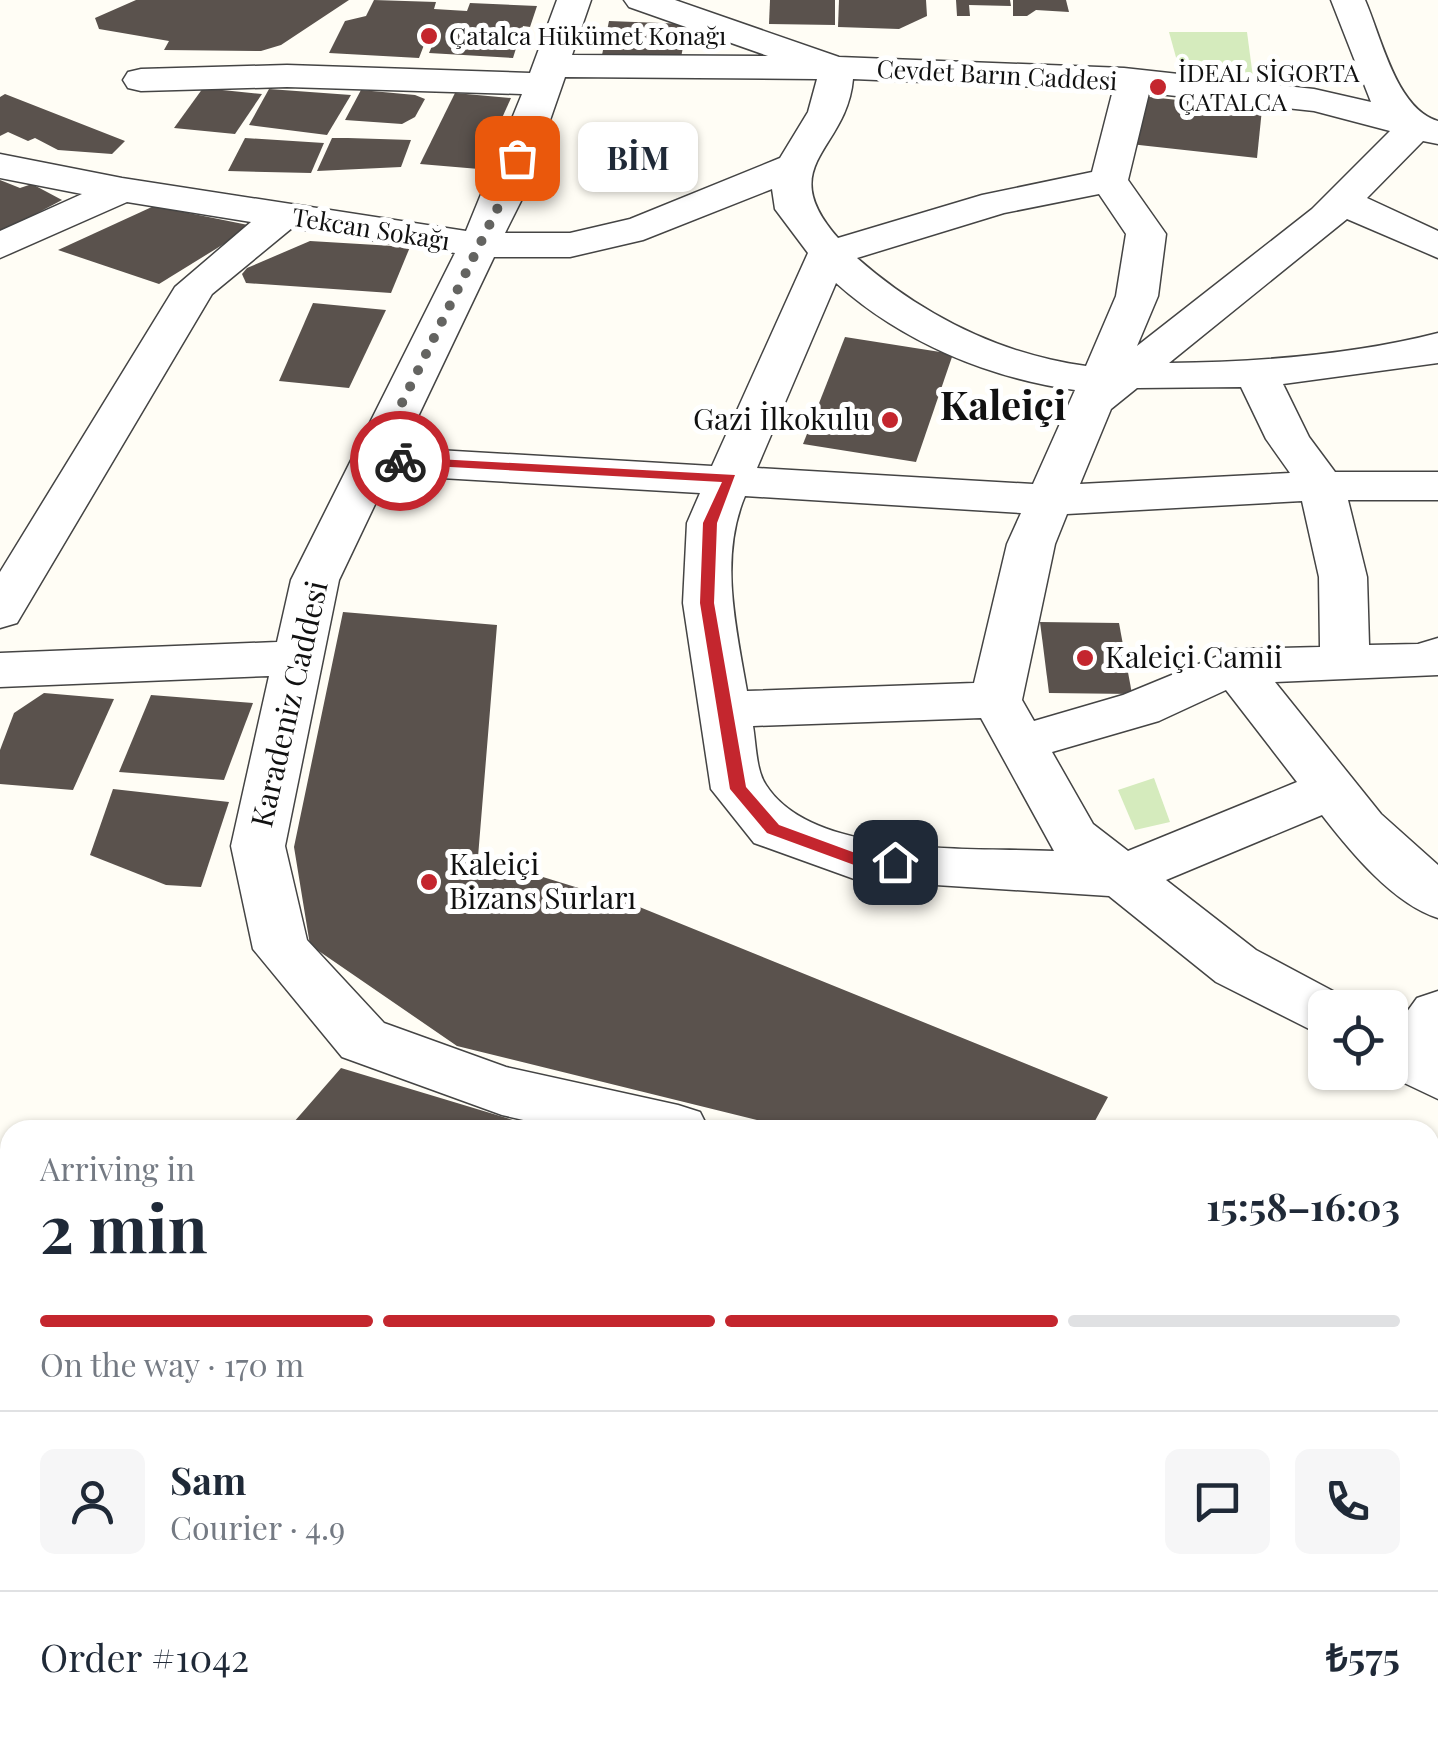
<!DOCTYPE html>
<meta charset="utf-8">
<style>
body{margin:0;font-family:"Playfair Display",serif;background:#f6f6f7;color:#1f2937;height:100vh;display:flex;flex-direction:column;font-size:38px;white-space:nowrap}
*{box-sizing:border-box;margin:0}
p{font-size:32px;color:#747a83}
.icon{flex:none;width:55px;height:55px;fill:none;stroke:currentColor;stroke-width:2;stroke-linecap:round;stroke-linejoin:round}
.map{position:relative;flex:1;overflow:hidden}
.panel{position:absolute;left:0px;top:1120px;width:1440px;height:622px;display:flex;flex-direction:column;background:#fff;border-radius:30px 30px 0 0;box-shadow:0 2px 8px #0004}
.panel>*{flex:none}
.buttons{position:absolute;left:1308px;top:990px;display:grid;gap:20px}
.buttons a{display:grid;place-items:center;width:100px;height:100px;border-radius:15px;background:#fff;box-shadow:0 2px 8px #0004;font-size:50px}
.pin{position:absolute;display:grid;place-items:center;width:85px;height:85px;color:#fff;margin:-42px;border-radius:20px;box-shadow:0 5px 15px #0006}
.courier{position:absolute;display:grid;place-items:center;width:100px;height:100px;margin:-50px;border:8px solid #c4262e;border-radius:50%;background:#fff;color:#222;box-shadow:0 2px 12px #0007}
.bubble{position:absolute;height:70px;border-radius:15px;background:#fff;box-shadow:0 2px 8px #0004;font-size:32px;font-weight:700;line-height:70px;text-align:center}
.summary em{font-style:normal;font-weight:700}
.summary div{display:flex;flex-direction:column-reverse}
.summary{display:flex;align-items:center;justify-content:space-between;height:170px;padding:0 40px}
h1{font-size:65px;font-weight:700;line-height:75px}
.bar{display:grid;grid-template-columns:repeat(4,1fr);gap:15px 10px;align-content:center;height:120px;padding:0 40px}
.bar i{height:12px;border-radius:8px;background:#e0e1e3}
.bar .current{background:#c4262e}
.bar p{grid-column:span 4}
.line{display:flex;align-items:center;gap:25px;padding:0 40px;border-top:2px solid #e0e1e3}
.line div{flex:1}
.round{display:grid;place-items:center;flex:none;width:105px;height:105px;border-radius:15px;background:#f6f6f7}
.map>svg:first-child{display:block}
</style>
<div class="map">
<svg width="1438" height="1742" viewBox="0 0 1438 1742">
<rect width="100%" height="100%" fill="#fffdf5"/>
<g fill="#d5ebbd">
<polygon points="1169,32 1247,32 1254,85 1182,79"/>
<polygon points="1154,778 1170,822 1135,830 1118,790"/>
</g>
<g fill="#5a524d">
<polygon points="136,0 349,0 281,45 261,51 164,50 169,41 99,29 95,18"/>
<polygon points="374,0 436,2 434,9 467,11 470,3 537,6 530,27 523,26 513,58 429,53 432,46 424,45 419,58 329,53 345,21 366,16"/>
<polygon points="770,0 835,0 835,25 769,24"/>
<polygon points="839,0 926,0 927,16 899,29 838,27"/>
<polygon points="956,0 1010,0 1011,6 969,5 970,16 957,16"/>
<polygon points="1013,0 1066,0 1069,12 1036,10 1027,16 1013,16"/>
<polygon points="609,21 687,24 681,58 602,55"/>
<polygon points="203,88 262,94 235,134 174,128"/>
<polygon points="269,89 351,95 327,135 249,125"/>
<polygon points="361,90 415,95 425,99 415,117 402,124 345,120"/>
<polygon points="455,93 511,98 479,169 420,164"/>
<polygon points="5,94 125,141 112,154 58,150 35,138 28,141 8,132 0,136 0,97"/>
<polygon points="1131,95 1262,109 1257,158 1130,144"/>
<polygon points="245,138 324,143 311,173 228,171"/>
<polygon points="332,138 348,138 411,140 401,167 317,171"/>
<polygon points="0,180 20,188 32,184 62,200 0,233"/>
<polygon points="154,206 253,226 159,284 58,250"/>
<polygon points="310,241 410,247 391,293 246,283 242,274 247,268"/>
<polygon points="313,303 386,310 349,388 279,381"/>
<polygon points="845,337 953,354 916,462 803,444"/>
<polygon points="343,612 497,625 478,857 637,906 1108,1097 1090,1130 797,1130 457,1046 310,945 294,847"/>
<polygon points="1040,622 1119,623 1132,694 1049,693"/>
<polygon points="44,693 114,699 73,790 0,784 0,750 14,713"/>
<polygon points="151,695 253,703 224,780 119,772"/>
<polygon points="113,789 229,802 201,887 166,885 90,855"/>
<polygon points="341,1068 543,1129 543,1130 287,1130"/>
<polygon points="1436,1554 1438,1555 1438,1714 1430,1709 1430,1583"/>
<polygon points="484,1732 591,1732 585,1742 479,1742"/>
</g>
<g fill="none" stroke-linecap="round" stroke-linejoin="round">
<g stroke="#444" stroke-width="3">
<g id="minor">
<path d="M557 0H591L572 55 768 56 629 7 624 0H675L839 57 1124 68 1314 89 1371 102 1331 0H1365C1381 36 1396 109 1438 121V144L1423 141 1367 198 1438 231V258L1347 219 1169 363C1259 362 1352 355 1438 333V363L1283 384 1309 437 1335 472H1438V500H1348L1367 577 1369 645 1418 644 1438 638V675L1275 682 1381 814 1438 865V918C1393 904 1350 851 1322 815L1166 880 1256 950 1346 998 1351 1008H1325V1037L1216 982 1109 896 857 880 754 843 711 789 683 603 687 523 700 493 389 475 339 580 285 846 307 940 384 1023 506 1067 678 1105 700 1112 709 1130H567L502 1115 342 1057 253 949 231 846 269 676 0 687V653L277 642 291 580 455 253 292 228 212 294 17 623 0 628V572L175 287 251 222 127 202 0 258V231L82 194 0 178V154L122 178 466 231 522 94 287 87 141 91 128 88 123 80 128 72 141 69 287 65 530 73ZM565 77 817 79 808 112 780 158 630 219 570 233H505L524 195ZM853 79 1113 90 1092 172 982 195 838 238C773 164 847 151 853 79ZM1149 93 1314 111 1390 131 1312 209 1137 346 1158 296 1166 234 1128 180ZM772 189 775 209 808 253 712 466 403 448 494 257H570L643 240ZM1099 194 1126 234 1116 296 1086 366C999 354 922 315 857 258L1004 213ZM836 283C902 342 988 378 1075 390L1033 484 757 468ZM1241 387 1266 439 1290 473 1080 484 1111 409 1137 388ZM745 496 1021 513 1007 544 974 683 747 691C736 627 719 558 745 496ZM1302 501 1319 577 1320 647 1235 649 1123 695 1034 721 1022 700 1055 544 1067 514ZM1226 690 1297 782 1128 851 1093 824 1052 752 1159 721ZM981 718 1054 851C975 847 813 859 766 785 756 771 756 743 753 726Z"/>
<polygon points="1438,991 1438,1099 1381,1072 1390,1072 1390,1025 1396,1027 1417,998"/>
<polygon points="1438,1317 1438,1382 1430,1385 1430,1319"/>
<polygon points="320,1732 395,1732 392,1742 316,1742"/>
<polygon points="1264,1732 1339,1732 1337,1742 1261,1742"/>
</g>
</g>
<use href="#minor" fill="#fff" fill-rule="evenodd"/>
</g>
<polygon fill="#c4262e" points="400,457 735,475 717,523 714,603 746,787 779,825 858,854 901,858 901,866 857,866 767,833 730,789 700,603 703,523 722,482 395,464"/>
<g fill="none" stroke-linecap="round" stroke-linejoin="round">
<polyline stroke="#646461" stroke-width="10" stroke-dasharray="0 18" points="400,461 374,460 504,195 517,158"/>
</g>
<g fill="#c4262e" stroke="#fff" stroke-width="4">
<circle cx="429" cy="36" r="10"/>
<circle cx="1158" cy="87" r="10"/>
<circle cx="890" cy="420" r="10"/>
<circle cx="1085" cy="658" r="10"/>
<circle cx="429" cy="882" r="10"/>
</g>
<g text-anchor="middle" stroke-width="10" stroke-linejoin="round" paint-order="stroke">
<g font-size="25" fill="#111" stroke="#fff" text-anchor="start">
<text x="449" y="45">Çatalca Hükümet Konağı</text>
<text x="1178" y="82">İDEAL SİGORTA<tspan x="1178" dy="29">ÇATALCA</tspan></text>
</g>
<g font-size="25" fill="#111" stroke="#fff">
<text transform="translate(997 75) rotate(3)" y="9">Cevdet Barın Caddesi</text>
<text transform="translate(371 229) rotate(9)" y="9">Tekcan Sokağı</text>
</g>
<g font-size="30" fill="#111" stroke="#fff" text-anchor="start">
<text x="870" y="430" text-anchor="end">Gazi İlkokulu</text>
<text x="1105" y="668">Kaleiçi Camii</text>
<text x="449" y="875">Kaleiçi<tspan x="449" dy="34">Bizans Surları</tspan></text>
</g>
<g font-size="30" fill="#111" stroke="#fff">
<text transform="translate(290 704) rotate(-77)" y="10">Karadeniz Caddesi</text>
</g>
<g font-size="40" font-weight="bold" fill="#111" stroke="#fff">
<text x="1003" y="420">Kaleiçi</text>
</g>
</g>
</svg>
<div class="buttons">
<a><svg class="icon" aria-label="locate" viewBox="0 0 24 24"><circle cx="12" cy="12" r="6"/><path d="M12 2v4M12 18v4M2 12h4M18 12h4"/></svg></a>
</div>
<div class="pin" style="left:517px;top:158px;background:#ea580c"><svg class="icon" aria-label="bag" viewBox="0 0 24 24"><path d="M5 8h14l-1 12H6zM9 8a3 3 0 0 1 6 0"/></svg></div>
<div class="pin" style="left:895px;top:862px;background:#1f2937"><svg class="icon" aria-label="home" viewBox="0 0 24 24"><path d="M3 11l9-7 9 7M6 9v11h12V9"/></svg></div>
<div class="courier" style="left:400px;top:461px"><svg class="icon" aria-label="bike" viewBox="0 0 24 24"><circle cx="6" cy="16" r="4"/><circle cx="18" cy="16" r="4"/><path d="M6 16l4-8h5l3 8M10 8l3 8H6M13 5h3"/></svg></div>
<div class="bubble" style="left:578px;top:122px;width:120px">BİM</div>
<section class="panel">
<div class="summary"><div><h1>2 min</h1><p>Arriving in</p></div><em>15:58–16:03</em></div>
<div class="bar"><i class="current"></i><i class="current"></i><i class="current"></i><i></i><p>On the way · 170 m</p></div>
<div class="line" style="height:180px"><a class="round"><svg class="icon" aria-label="person" viewBox="0 0 24 24"><circle cx="12" cy="8" r="4"/><path d="M4 21q1-7 8-7t8 7"/></svg></a><div><b>Sam</b><p>Courier · 4.9</p></div><a class="round"><svg class="icon" aria-label="chat" viewBox="0 0 24 24"><path d="M4 5h16v11H9l-5 4z"/></svg></a><a class="round"><svg class="icon" aria-label="phone" viewBox="0 0 24 24"><path d="M5 4h4l2 5-3 2q2 4 5 5l2-3 5 2v4C11 20 4 13 5 4z"/></svg></a></div>
<div class="line" style="height:130px"><div>Order #1042</div><b>₺575</b></div>
</section>
</div>
